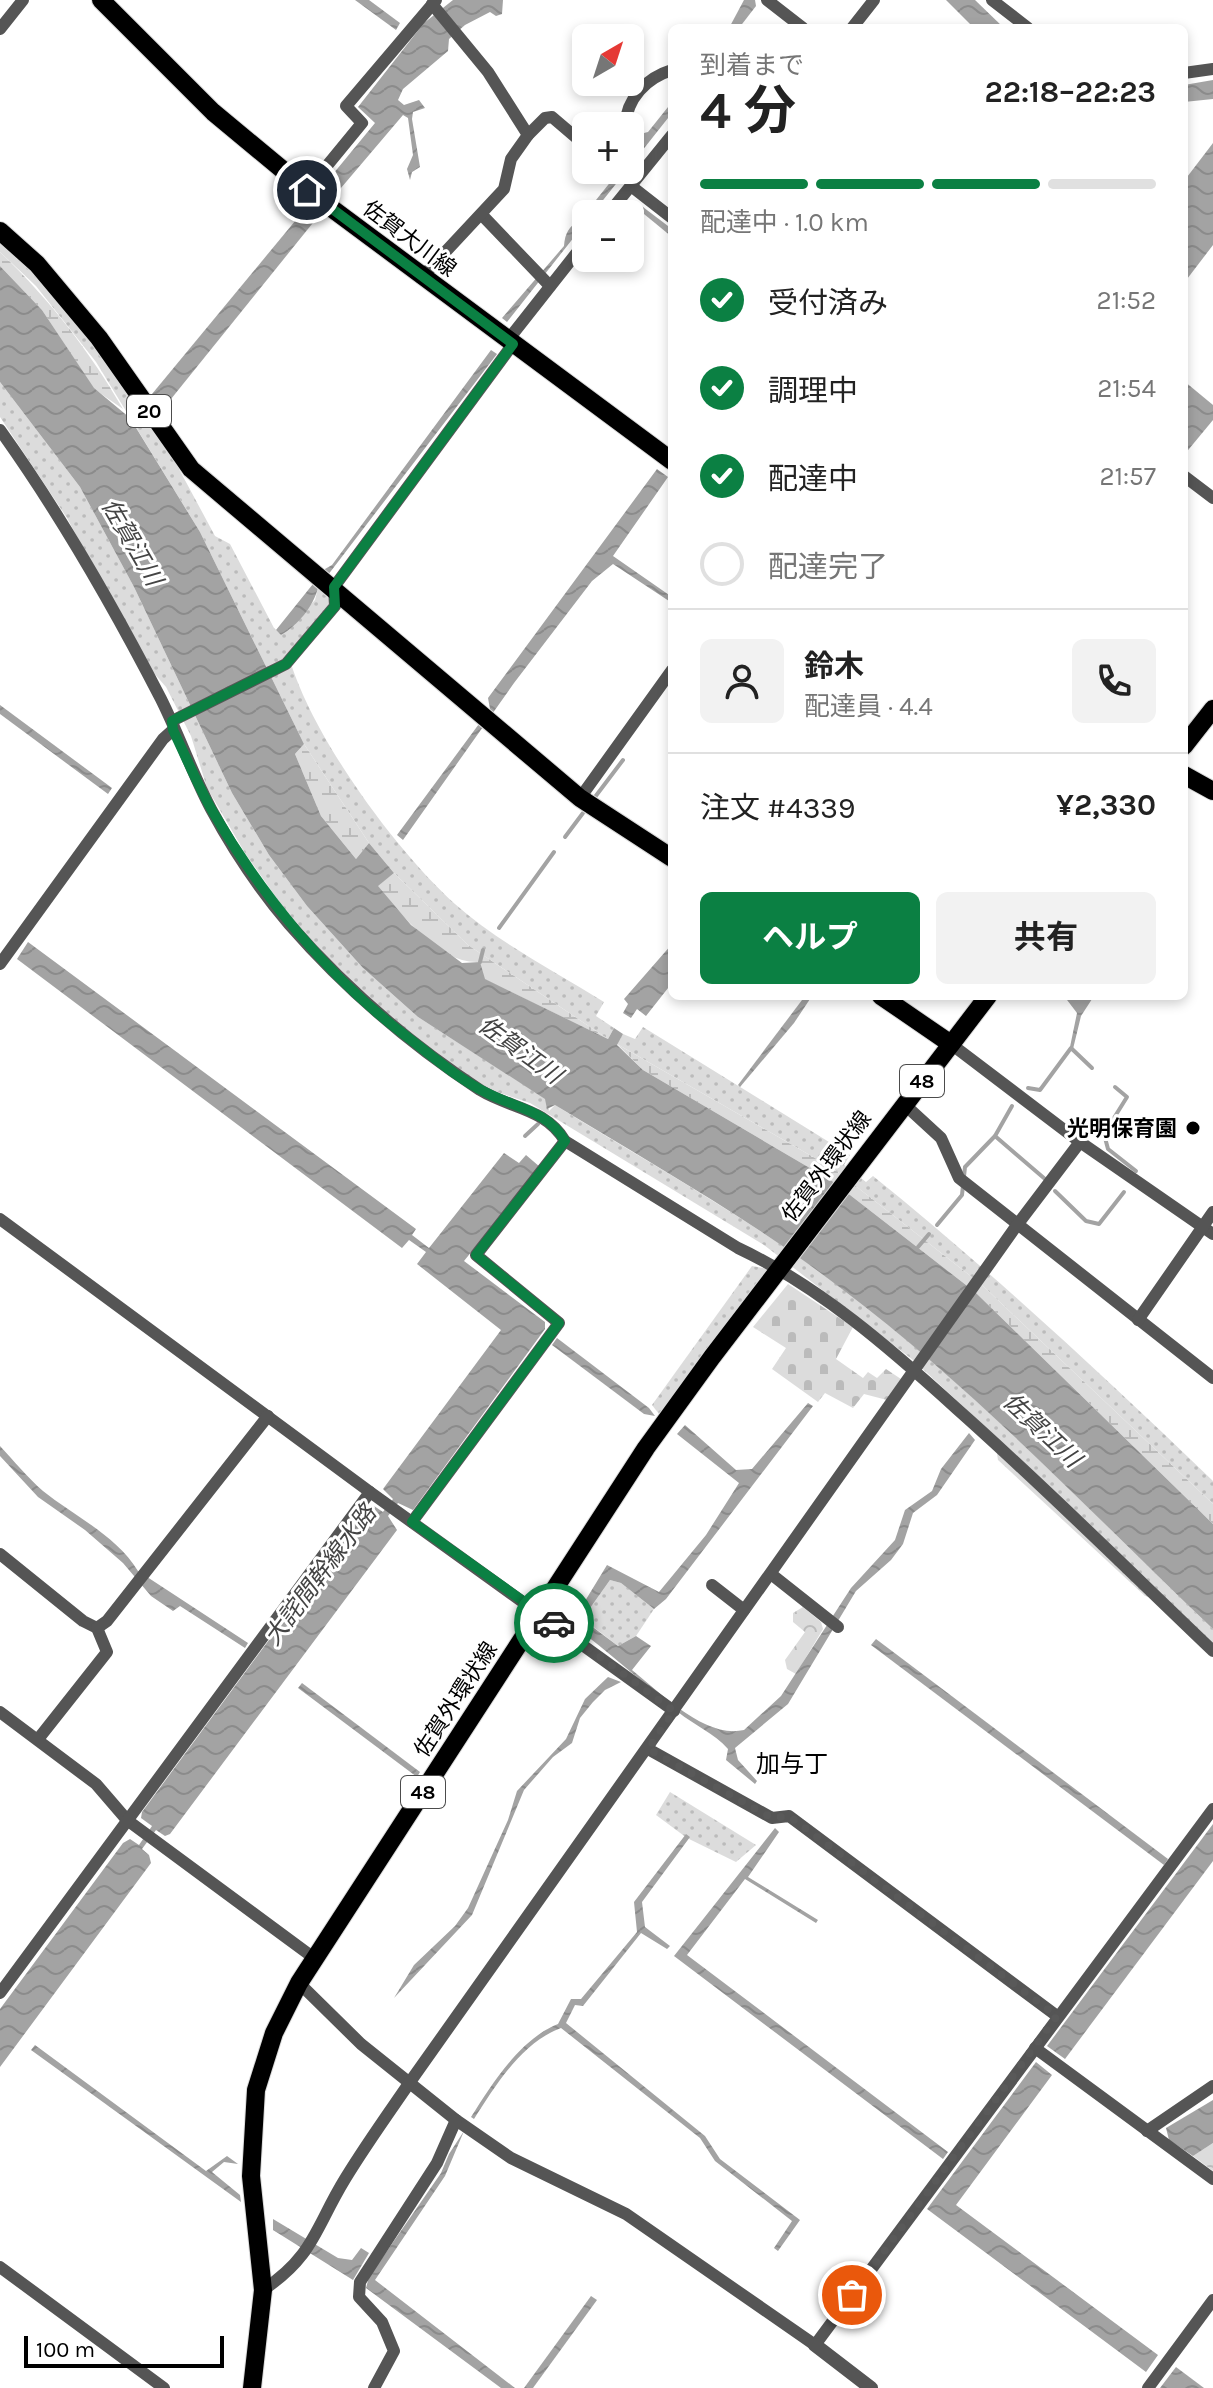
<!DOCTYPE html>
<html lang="ja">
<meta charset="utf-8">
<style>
body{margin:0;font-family:Karla,"Noto Sans JP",sans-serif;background:#f2f2f2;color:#222;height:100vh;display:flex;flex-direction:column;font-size:30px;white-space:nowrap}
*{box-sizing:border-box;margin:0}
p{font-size:26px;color:#767676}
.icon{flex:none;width:44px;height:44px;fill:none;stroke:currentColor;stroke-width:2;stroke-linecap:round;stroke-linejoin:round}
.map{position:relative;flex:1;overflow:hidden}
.side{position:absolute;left:668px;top:24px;width:520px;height:976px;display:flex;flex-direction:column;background:#fff;border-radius:12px;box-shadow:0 4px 12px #0003}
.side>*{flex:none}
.needle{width:52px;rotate:39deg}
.controls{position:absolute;left:572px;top:24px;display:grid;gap:16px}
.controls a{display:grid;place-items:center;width:72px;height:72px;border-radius:12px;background:#fff;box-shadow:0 4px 12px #0003;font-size:40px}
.scale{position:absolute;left:24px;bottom:20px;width:200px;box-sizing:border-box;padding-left:8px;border:4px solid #000;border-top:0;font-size:22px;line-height:28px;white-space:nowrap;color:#000;-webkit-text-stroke:6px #fff;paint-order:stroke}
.pin{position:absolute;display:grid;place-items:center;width:68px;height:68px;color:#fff;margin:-34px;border:4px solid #fff;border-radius:50%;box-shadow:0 2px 8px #0007}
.courier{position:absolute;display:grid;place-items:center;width:80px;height:80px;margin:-40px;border:6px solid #0b8043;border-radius:50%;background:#fff;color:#222;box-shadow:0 2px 10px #0007}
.summary em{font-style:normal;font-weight:700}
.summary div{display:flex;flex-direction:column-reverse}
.summary{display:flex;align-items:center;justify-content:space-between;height:136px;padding:0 32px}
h1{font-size:52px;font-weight:700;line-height:60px}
.bar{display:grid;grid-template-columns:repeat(4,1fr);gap:12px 8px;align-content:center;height:96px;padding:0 32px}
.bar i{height:10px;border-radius:6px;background:#e0e0e0}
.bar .current{background:#0b8043}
.bar p{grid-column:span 4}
.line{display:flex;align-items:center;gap:20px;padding:0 32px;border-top:2px solid #e0e0e0}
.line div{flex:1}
.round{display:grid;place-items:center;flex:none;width:84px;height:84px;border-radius:12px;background:#f2f2f2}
ol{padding:0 32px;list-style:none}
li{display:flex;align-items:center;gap:24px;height:88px}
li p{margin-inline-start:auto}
li .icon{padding:8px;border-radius:50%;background:#0b8043;color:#fff;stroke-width:4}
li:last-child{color:#767676}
li i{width:44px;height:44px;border:4px solid #e0e0e0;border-radius:50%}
.action{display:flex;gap:16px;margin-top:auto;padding:16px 32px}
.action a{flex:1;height:92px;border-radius:12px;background:#0b8043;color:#fff;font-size:32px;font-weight:700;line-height:92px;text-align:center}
.action a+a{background:#f2f2f2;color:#222}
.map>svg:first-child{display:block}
</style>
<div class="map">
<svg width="1213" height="2388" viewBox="0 0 1213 2388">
<defs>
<pattern id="grass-dots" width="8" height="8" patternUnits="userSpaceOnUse" patternTransform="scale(2)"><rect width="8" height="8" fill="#dcdcdc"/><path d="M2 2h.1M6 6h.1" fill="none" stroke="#bbb" stroke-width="1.8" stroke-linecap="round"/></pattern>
<pattern id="forest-crowns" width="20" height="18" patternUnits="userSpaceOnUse" patternTransform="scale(2)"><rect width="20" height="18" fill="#dcdcdc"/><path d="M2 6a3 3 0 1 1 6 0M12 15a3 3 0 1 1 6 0" fill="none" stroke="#bbb"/></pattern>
<pattern id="wetland-marsh" width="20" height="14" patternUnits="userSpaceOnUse" patternTransform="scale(2)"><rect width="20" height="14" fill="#dcdcdc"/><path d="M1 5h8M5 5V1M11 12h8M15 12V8" fill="none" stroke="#bbb"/></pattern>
<pattern id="cemetery-stones" width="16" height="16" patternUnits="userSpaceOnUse" patternTransform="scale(2)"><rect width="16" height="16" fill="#dcdcdc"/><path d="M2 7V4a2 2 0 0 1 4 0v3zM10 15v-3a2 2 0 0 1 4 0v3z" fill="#bbb"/></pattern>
<pattern id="water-waves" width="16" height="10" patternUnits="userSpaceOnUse" patternTransform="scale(2)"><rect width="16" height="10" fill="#a3a3a3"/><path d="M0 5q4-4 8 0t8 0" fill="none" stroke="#8b8b8b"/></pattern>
</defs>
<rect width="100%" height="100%" fill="#fff"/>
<g fill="url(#grass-dots)">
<path d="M0 239 30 264 92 340 172 456 215 536 230 544 274 628 281 635 315 600 318 588 333 603 289 657C311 735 395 850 455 904 499 943 554 971 604 1002L596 1016 614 1028 608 1039 468 945 394 873 369 843 304 744 200 532 96 362 36 286 0 252Z"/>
<path d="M0 382 80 487 134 587 232 793 269 855 307 906 363 968 418 1017 546 1099 549 1111 555 1105C651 1164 751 1220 842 1288 976 1390 1091 1513 1213 1629V1646L1166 1600 1145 1596 998 1460 994 1435 913 1360 764 1245 530 1103 485 1088 407 1033 350 981 292 920 245 853 207 788 191 736 166 687 145 663 67 518 0 417Z"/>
<path d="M643 1027 850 1155 844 1165 866 1182 873 1176C992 1272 1103 1375 1213 1481V1504L982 1285 834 1169 617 1044 623 1034 635 1039Z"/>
<polygon points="752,1266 768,1269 659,1414 652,1405"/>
<polygon points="610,1580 621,1583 654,1609 636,1636 618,1646 586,1621 588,1611"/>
<polygon points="670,1792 756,1845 736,1862 687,1838 656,1815"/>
</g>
<g fill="url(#forest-crowns)">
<polygon points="803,1607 821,1622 823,1629 796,1674 787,1669 785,1660 805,1632 793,1622 793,1613"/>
<polygon points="1213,2143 1213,2171 1193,2156"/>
</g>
<g fill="url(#wetland-marsh)">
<path d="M0 252C49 299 89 350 123 409L94 389 42 310 0 266Z"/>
<polygon points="304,744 369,843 356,859 321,816 295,754"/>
<path d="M394 873 468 945 608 1039 484 979 479 962C439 964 402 914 377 886Z"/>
<polygon points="617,1044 834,1169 982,1285 1213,1504 1213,1524 975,1292 832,1181 643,1070"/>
</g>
<polygon fill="url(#cemetery-stones)" points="788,1284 853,1327 836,1359 863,1378 868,1372 877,1378 886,1369 901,1379 887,1400 864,1394 853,1408 825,1393 818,1402 772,1369 786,1348 753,1327"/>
<g fill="url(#water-waves)">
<polygon points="355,0 369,0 400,23 396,30"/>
<polygon points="453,0 503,0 502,14 496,16 490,12 465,25 449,39 448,51 403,89 398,100 404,105 419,100 425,108 413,112 412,119 420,167 412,172 410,180 407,169 413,155 408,118 403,115 335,195 324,185 375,123 358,107 424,23"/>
<polygon points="744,0 755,0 756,6 739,28 729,28"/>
<polygon points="946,0 975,0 1004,28 974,28"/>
<polygon points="1213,80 1213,99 1184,102 1184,85"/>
<polygon points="672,102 672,113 630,166 632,141 636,135 648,132"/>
<polygon points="1213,143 1213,245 1184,283 1184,181"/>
<path d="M620 170H627L592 214H586V222L507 322 502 318 564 246C565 233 569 226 580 220Z"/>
<polygon points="635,201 672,229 672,237 633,205"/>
<polygon points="305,209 316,219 171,399 161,407 152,394"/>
<path d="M0 266 42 310 94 388 130 418 200 532 304 744 295 754 321 816 356 859 369 843 394 873 378 886 411 925 462 963 480 962 485 979 608 1039 614 1028 623 1034 617 1045 643 1070 832 1181 975 1292 1213 1524V1629C1091 1513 976 1390 842 1289 752 1220 652 1164 555 1105L547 1109 545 1099 418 1017 363 968 307 906 269 855 232 793 134 587 80 487 0 382Z"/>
<path d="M491 350 497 354 318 588C313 607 298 625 281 635L276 630 325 569 332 565Z"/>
<polygon points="1184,381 1213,405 1213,420 1184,455"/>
<polygon points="657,469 668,477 613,556 672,597 672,603 613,564 592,581 514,683 403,840 397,835 490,709 488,698"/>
<polygon points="0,705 112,788 108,794 0,714"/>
<polygon points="28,942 416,1229 412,1235 429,1248 504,1153 519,1163 526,1155 540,1167 464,1261 545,1322 545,1329 413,1510 398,1503 388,1516 397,1530 170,1834 165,1836 156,1830 142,1849 149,1855 151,1863 0,2067 0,2009 123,1843 130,1839 139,1845 152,1826 141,1818 142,1812 365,1510 374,1506 383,1512 393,1499 383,1489 501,1330 417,1264 426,1252 409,1240 402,1248 17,959"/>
<polygon points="672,944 672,983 646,1016 637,1009 631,1018 623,1013 628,1004 624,999"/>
<polygon points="805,996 812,996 794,1023 740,1087 738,1085"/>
<polygon points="1064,996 1078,996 1083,1000 1086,996 1094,996 1081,1016 1073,1049 1070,1047 1077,1013"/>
<polygon points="557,1338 649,1408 655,1416 644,1414 552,1345"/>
<path d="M808 1403 813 1406 666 1599 654 1609 621 1583 610 1580 588 1611 586 1622 618 1646 636 1636 651 1646 632 1670C661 1693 705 1739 744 1730L781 1696 851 1588 895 1540 905 1510 932 1491 941 1469 969 1433 975 1440 937 1495 913 1513 903 1544 891 1560 856 1591 788 1704 735 1748 738 1760 757 1781 755 1784 726 1760 728 1749C714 1733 694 1725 678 1712 642 1682 609 1652 571 1624L607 1565 659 1592 706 1535 739 1483 677 1434 685 1425 736 1470 752 1469Z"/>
<path d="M0 1446C14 1461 28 1478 43 1491 74 1516 116 1535 138 1571L248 1643 245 1648 180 1606 173 1611 151 1596 123 1563 85 1530 38 1497 0 1456Z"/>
<polygon points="876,1639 1168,1859 1164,1865 871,1645"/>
<polygon points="608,1677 621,1682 605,1690 593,1702 580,1718 572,1743 553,1757 524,1790 472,1915 394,1998 414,1965 455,1926 468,1908 508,1820 517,1791 566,1739 585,1699"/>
<polygon points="302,1683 420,1772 417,1777 298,1688"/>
<polygon points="1213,1824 1213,1861 1065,2059 1047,2046"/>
<polygon points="775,1828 779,1832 748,1877 818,1920 816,1923 745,1879 687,1955 948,2152 943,2159 674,1956"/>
<path d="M686 1834 690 1837 642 1902 645 1927 670 1946 667 1949 641 1933 583 2006 575 2005 566 2023 705 2136 720 2159 800 2220 778 2251 774 2248 792 2221 715 2161 700 2138 561 2028C522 2042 495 2086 474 2119L471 2117C492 2084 520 2039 558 2024L571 1999H581L637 1932 634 1902Z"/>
<polygon points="35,2045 206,2171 227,2156 238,2164 224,2162 212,2172 240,2195 241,2202 31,2050"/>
<polygon points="1036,2062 1052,2075 956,2205 1158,2355 1146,2372 927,2209"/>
<polygon points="1213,2100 1213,2143 1193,2156 1169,2140 1166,2128"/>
<polygon points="464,2131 445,2176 375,2280 515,2388 501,2388 366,2288 369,2277 441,2173 449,2154"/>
<polygon points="273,2219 338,2258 352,2260 361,2248 369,2253 353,2280 273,2230"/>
<polygon points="591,2296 597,2300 533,2388 524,2388"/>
<polygon points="1176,2367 1204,2388 1160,2388"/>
</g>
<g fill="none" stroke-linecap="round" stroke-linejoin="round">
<g stroke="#a3a3a3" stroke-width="4">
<polyline points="130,418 136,414"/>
<polyline points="595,797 623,760"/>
<polyline points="565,837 583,813"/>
<polyline points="499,928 554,852"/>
<polyline points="480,962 483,950"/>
<polyline points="1115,1087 1127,1097 1104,1134 1108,1149 1136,1171"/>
<polyline points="1028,1088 1040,1090 1071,1048 1092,1068"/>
<polyline points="525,1136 538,1124"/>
<polyline points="995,1136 1045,1179"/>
<polyline points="1055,1191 1086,1221 1099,1224 1124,1192"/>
<polyline points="937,1225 962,1195 965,1167 995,1136 1012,1106"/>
<polyline points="918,1247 929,1234"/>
</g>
<g stroke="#dbdbdb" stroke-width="20">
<g id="primary">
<polyline points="101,0 213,112 307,190 672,461"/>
<polyline points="0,231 37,264 99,338 191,469 580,798 672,858"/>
<polyline points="1184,746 1213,709"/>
<polyline points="1184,775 1213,791"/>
<polyline points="881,996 951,1044"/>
<polyline points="252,2388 263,2290 251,2176 256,2090 274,2033 299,1983 646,1448 712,1357 988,996"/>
</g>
</g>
<g stroke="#555" stroke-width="12">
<polyline points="767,0 803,28"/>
<polyline points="992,0 1028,28"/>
<polyline points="852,28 874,0"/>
<polyline points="0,29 23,0"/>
<polyline points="1184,73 1213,69"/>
<path d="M625 126C627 98 646 78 672 70"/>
<polyline points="528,135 545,118 552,117 586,146"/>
<polyline points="631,186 672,218"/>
<polyline points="307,190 362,123 346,106 436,0"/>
<polyline points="608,214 672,135"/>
<polyline points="482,215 550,286"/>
<polyline points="421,278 504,189 511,159 528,135 488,72 432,4"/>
<polyline points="508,340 586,241"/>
<path d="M0 430C61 515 113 606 161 699 179 735 192 773 211 809 232 848 260 890 289 924 344 987 410 1044 480 1090 511 1109 545 1108 565 1141L738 1248C819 1286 891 1349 957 1409 1045 1487 1128 1570 1213 1651"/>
<polyline points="1184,476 1213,498"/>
<polyline points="172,721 286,664 335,606 334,587 513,344"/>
<polyline points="580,798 672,670"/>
<polyline points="0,964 163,739 173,730"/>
<polyline points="951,1044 1080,1142 1213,1234"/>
<polyline points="904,1104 941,1138 959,1178 1213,1378"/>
<polyline points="0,1219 370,1492"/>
<polyline points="1138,1320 1213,1212"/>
<polyline points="412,1522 559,1323 476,1255 565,1141"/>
<polyline points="0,1554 83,1621 97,1628 107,1652 39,1738"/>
<polyline points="771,1574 838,1627"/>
<polyline points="712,1585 744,1610"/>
<polyline points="97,1628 107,1621 268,1416"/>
<polyline points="0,1712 96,1784 127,1820 314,1958"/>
<polyline points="648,1749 772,1818 789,1816 1057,2016"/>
<polyline points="299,1983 361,2044 456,2120 511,2158 626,2214 815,2345 1213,1809"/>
<polyline points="0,1993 370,1492 674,1711"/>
<polyline points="1035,2048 1213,2179"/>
<polyline points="1147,2131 1213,2086"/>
<polyline points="0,2267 164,2388"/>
<path d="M263 2290C314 2256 315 2228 345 2179 365 2146 388 2114 410 2082L1017 1225 1080 1142"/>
<polyline points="374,2388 394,2351 382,2322 359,2297 360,2282 437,2163 456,2120"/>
<polyline points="1148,2388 1213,2300"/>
</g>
<polyline stroke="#555" stroke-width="14" points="815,2345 871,2388"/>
<use href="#primary" stroke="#000" stroke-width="18"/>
</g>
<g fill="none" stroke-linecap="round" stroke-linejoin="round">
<polyline stroke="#595959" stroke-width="8" stroke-dasharray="0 14.4" points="554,1623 674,1711 648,1749 772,1818 789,1816 1057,2016 852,2295"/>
<path stroke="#0b8043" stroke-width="10" d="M307 190 513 344 334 587 335 606 286 664 172 721 173 730C186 757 198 786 213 812 262 896 328 977 406 1036 431 1055 457 1078 485 1092 515 1108 547 1110 565 1141L476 1255 559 1323 412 1522 554 1623"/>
</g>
<circle fill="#000" stroke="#fff" stroke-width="3" cx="1193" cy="1128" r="8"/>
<g text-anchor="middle" stroke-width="6" stroke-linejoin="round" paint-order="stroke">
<g fill="#fff" stroke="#4c4c4c" stroke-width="2">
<rect x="127" y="395" width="44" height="32" rx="6"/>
<rect x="900" y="1065" width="44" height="32" rx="6"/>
<rect x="401" y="1776" width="44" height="32" rx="6"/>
</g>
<g font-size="20" font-weight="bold" fill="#000">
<text x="149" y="418">20</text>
<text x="922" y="1088">48</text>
<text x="423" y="1799">48</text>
</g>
<g font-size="22" fill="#000" stroke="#fff">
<text transform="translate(410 238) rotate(37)" y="8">佐賀大川線</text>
<text transform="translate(826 1166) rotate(-53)" y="8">佐賀外環状線</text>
<text transform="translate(455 1699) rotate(-57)" y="8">佐賀外環状線</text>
</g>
<g font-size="22" font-weight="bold" fill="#000" stroke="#fff" text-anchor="end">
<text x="1177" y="1136">光明保育園</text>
</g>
<g font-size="24" font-style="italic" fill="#444" stroke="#fff">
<text transform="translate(132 542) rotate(60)" y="8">佐賀江川</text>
<text transform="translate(520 1050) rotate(36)" y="8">佐賀江川</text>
<text transform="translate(1042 1430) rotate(43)" y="8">佐賀江川</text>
<text transform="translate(320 1575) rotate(-53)" y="8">大詫間幹線水路</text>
</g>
<g font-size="24" fill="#000" stroke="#fff">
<text x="792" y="1772">加与丁</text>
</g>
</g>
</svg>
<div class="controls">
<a><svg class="needle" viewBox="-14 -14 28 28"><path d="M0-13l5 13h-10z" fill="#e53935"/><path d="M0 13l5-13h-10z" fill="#767676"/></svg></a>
<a>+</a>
<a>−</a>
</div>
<div class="scale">100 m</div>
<div class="pin" style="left:852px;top:2295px;background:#ea580c"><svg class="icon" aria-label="bag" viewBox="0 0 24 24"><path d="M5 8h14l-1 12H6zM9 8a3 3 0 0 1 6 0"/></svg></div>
<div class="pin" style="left:307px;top:190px;background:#1f2937"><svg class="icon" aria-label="home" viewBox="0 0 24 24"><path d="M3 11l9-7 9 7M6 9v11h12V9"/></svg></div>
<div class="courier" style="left:554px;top:1623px"><svg class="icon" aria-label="car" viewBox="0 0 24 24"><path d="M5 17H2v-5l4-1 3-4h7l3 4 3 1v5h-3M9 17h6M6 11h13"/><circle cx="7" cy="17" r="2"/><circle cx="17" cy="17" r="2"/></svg></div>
<section class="side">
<div class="summary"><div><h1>4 分</h1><p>到着まで</p></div><em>22:18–22:23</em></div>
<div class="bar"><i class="current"></i><i class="current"></i><i class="current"></i><i></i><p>配達中 · 1.0 km</p></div>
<ol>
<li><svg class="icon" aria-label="check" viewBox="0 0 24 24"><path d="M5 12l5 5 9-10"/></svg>受付済み<p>21:52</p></li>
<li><svg class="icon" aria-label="check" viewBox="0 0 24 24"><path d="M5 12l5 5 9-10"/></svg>調理中<p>21:54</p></li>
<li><svg class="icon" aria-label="check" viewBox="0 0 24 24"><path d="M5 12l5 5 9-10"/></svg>配達中<p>21:57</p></li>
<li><i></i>配達完了</li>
</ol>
<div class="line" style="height:144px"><a class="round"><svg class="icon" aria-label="person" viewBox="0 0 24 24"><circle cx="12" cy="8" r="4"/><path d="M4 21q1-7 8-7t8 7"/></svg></a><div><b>鈴木</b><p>配達員 · 4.4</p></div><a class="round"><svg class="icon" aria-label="phone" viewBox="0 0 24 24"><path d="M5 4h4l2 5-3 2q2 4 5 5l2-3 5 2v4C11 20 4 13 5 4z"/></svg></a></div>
<div class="line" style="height:104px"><div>注文 #4339</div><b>¥2,330</b></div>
<div class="action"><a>ヘルプ</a><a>共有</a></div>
</section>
</div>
